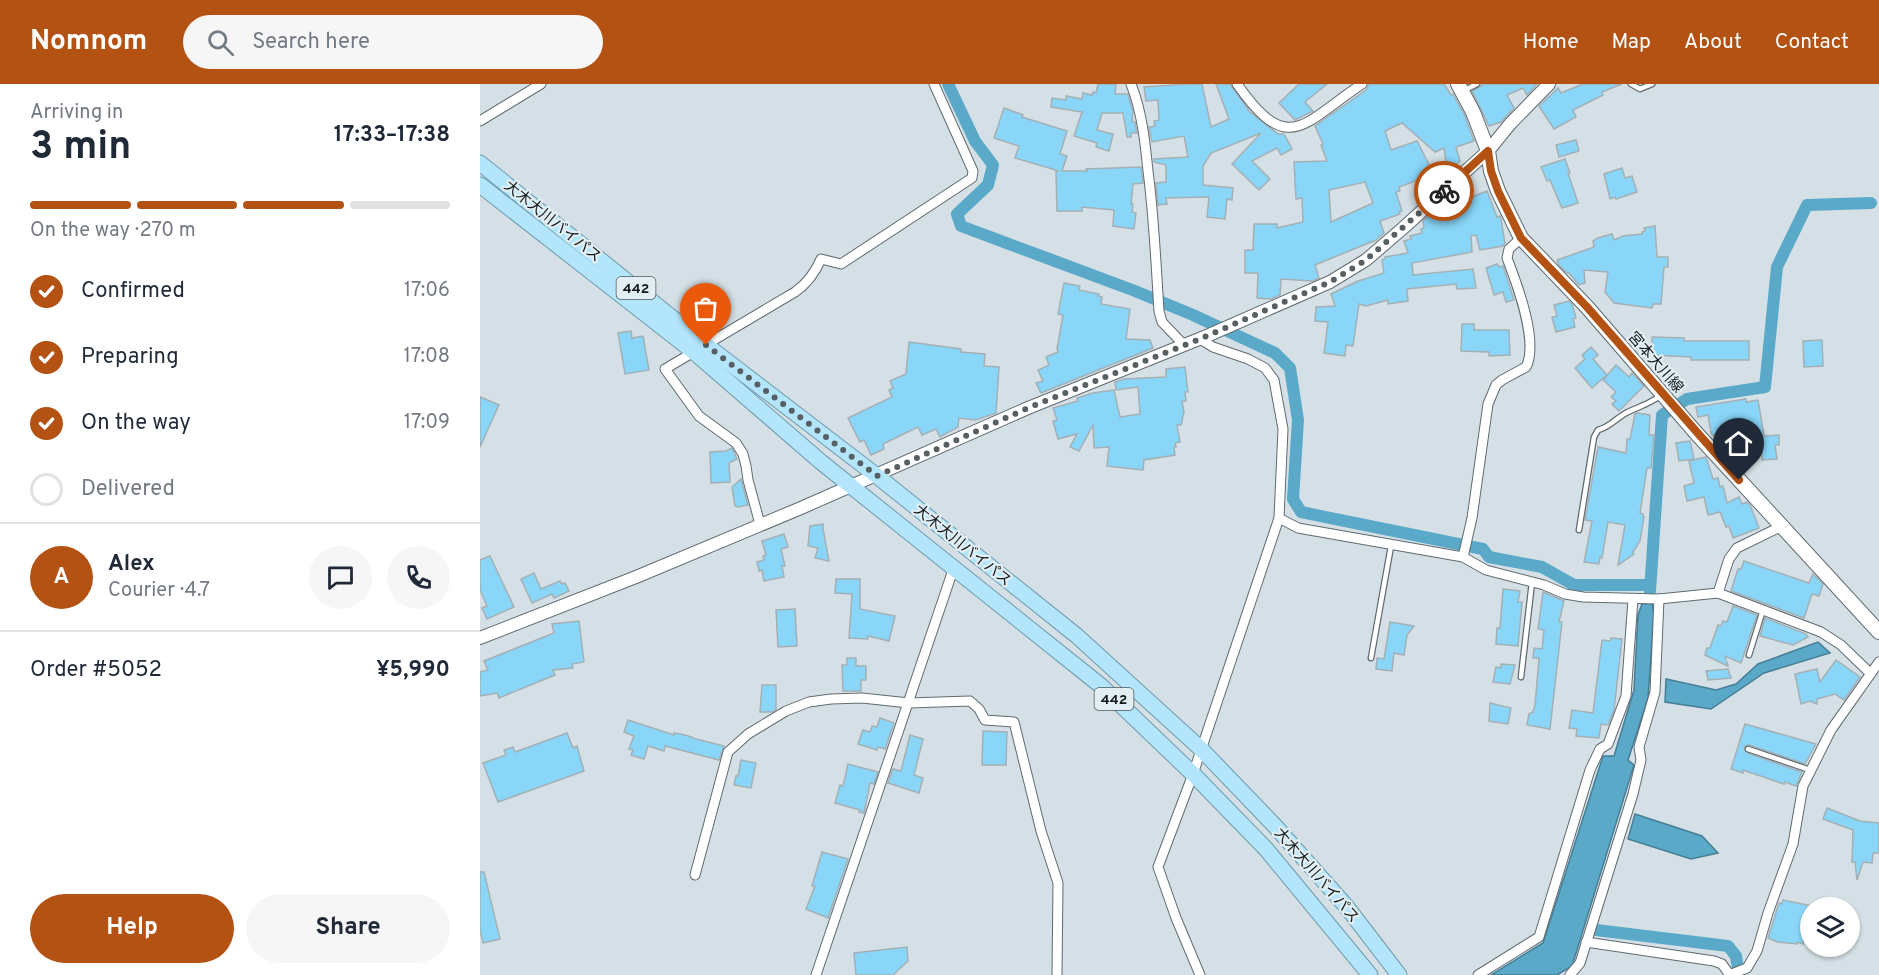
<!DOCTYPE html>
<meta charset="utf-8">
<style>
body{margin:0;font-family:Overpass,"Noto Sans JP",sans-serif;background:#f6f6f7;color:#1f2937;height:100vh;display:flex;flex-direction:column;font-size:22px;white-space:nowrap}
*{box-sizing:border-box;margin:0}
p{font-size:20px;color:#747a83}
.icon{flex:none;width:33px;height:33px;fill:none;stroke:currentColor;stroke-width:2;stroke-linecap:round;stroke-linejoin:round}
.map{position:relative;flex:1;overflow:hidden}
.details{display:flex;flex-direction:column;background:#fff;width:480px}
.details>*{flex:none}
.controls{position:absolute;left:1320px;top:813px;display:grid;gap:12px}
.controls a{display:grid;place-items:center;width:60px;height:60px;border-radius:50%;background:#fff;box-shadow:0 2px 4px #0004;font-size:30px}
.pin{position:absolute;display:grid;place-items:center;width:51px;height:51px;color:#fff;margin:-62px -26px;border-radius:50% 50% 50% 0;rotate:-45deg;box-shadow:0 0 6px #0007}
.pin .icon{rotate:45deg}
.courier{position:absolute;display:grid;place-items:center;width:60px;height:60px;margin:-30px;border:4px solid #b35212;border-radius:50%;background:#fff;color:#222;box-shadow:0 2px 8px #0007}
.headline em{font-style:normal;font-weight:700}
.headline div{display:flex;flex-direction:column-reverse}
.headline{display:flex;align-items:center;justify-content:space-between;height:102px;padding:0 30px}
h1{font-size:39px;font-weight:700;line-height:45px}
.bar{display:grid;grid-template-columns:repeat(4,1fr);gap:9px 6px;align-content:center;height:72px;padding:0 30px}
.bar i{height:8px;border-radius:4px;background:#e0e1e3}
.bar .active{background:#b35212}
.bar p{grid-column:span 4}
.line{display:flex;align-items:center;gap:15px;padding:0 30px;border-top:2px solid #e0e1e3}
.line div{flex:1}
.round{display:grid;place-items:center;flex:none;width:63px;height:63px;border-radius:32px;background:#f6f6f7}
ol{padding:0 30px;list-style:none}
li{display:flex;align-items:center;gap:18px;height:66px}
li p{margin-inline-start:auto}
li .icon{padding:6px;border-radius:50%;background:#b35212;color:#fff;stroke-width:4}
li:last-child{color:#747a83}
li i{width:33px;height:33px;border:3px solid #e0e1e3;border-radius:50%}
.primary-button{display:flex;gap:12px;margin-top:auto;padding:12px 30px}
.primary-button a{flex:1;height:69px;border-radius:36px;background:#b35212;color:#fff;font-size:24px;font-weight:700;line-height:69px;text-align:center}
.primary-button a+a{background:#f6f6f7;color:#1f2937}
header{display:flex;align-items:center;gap:36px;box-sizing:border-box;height:84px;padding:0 30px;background:#b35212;color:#fff}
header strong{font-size:28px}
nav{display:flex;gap:33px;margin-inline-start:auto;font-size:21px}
.search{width:420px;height:54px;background:#f6f6f7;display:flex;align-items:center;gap:15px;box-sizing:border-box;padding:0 21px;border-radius:33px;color:#747a83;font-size:22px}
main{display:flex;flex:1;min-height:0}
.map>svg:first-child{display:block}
</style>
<header>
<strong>Nomnom</strong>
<div class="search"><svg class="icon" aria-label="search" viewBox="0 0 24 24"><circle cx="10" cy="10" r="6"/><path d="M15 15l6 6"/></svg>Search here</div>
<nav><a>Home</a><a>Map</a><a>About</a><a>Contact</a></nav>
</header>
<main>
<section class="details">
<div class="headline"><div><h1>3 min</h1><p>Arriving in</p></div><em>17:33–17:38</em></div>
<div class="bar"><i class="active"></i><i class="active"></i><i class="active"></i><i></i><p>On the way · 270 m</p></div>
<ol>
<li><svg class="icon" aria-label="check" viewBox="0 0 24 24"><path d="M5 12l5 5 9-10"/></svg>Confirmed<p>17:06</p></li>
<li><svg class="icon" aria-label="check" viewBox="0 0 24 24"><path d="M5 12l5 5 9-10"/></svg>Preparing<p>17:08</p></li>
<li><svg class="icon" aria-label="check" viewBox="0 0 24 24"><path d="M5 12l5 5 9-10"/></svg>On the way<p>17:09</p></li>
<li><i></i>Delivered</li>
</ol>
<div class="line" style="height:108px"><b class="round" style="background:#b35212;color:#fff">A</b><div><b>Alex</b><p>Courier · 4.7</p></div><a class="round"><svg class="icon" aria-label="chat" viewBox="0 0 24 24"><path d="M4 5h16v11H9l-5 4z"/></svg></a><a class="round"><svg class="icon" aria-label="phone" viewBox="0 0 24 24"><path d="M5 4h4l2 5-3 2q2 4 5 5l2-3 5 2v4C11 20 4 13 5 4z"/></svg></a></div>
<div class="line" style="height:78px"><div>Order #5052</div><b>¥5,990</b></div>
<div class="primary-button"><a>Help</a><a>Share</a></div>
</section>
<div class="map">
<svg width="1399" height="891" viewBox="0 0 1399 891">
<rect width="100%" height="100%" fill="#d4e0e6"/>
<g fill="#5ba9c9" stroke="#467e95" stroke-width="1.5">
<polygon points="1172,519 1174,530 1168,614 1148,676 1154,681 1092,882 1077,891 1011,891 1063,859 1123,672 1134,672 1154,606 1158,531 1162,520"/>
<polygon points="1338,558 1350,569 1284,589 1231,625 1185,618 1186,595 1236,606 1256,600 1278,580"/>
<polygon points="1155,730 1222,752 1238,769 1211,775 1148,755"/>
</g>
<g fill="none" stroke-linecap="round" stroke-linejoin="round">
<g stroke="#5ba9c9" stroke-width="12">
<polyline points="468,0 495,57 513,81 508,101 477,130 481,142 655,207 713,231 795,269 810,284 818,336 813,415 821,428 1003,465 1009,473 1062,483 1094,501 1170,501"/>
<polyline points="1170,507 1182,331 1207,315 1285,303 1297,183 1327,121 1391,119"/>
<polyline points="1116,846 1248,862 1256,872 1259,891"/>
</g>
</g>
<g fill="#89d6f8" stroke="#a3b0b5" stroke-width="1.5" fill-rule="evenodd">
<polygon points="618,0 636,0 635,10 648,10 653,28 652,38 655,38 656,44 657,49 651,49 651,53 647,53 643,29 622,29 617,46 633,50 629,67 616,63 617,59 594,52 602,28 571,23 572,14 586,16 586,12 602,15 603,9 612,11 613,8 616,9"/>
<polygon points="707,0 722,0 731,43 749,35 736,0 750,0 770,28 798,50 804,50 812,65 801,71 797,64 772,77 790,95 779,106 752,80 781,49 731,69 723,82 723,101 753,104 752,116 747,115 745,135 727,133 729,113 686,114 687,120 678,121 676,99 686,98 686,81 674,78 674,75 708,73 704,52 672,58 669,43 675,42 674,37 679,36 678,16 666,17 664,3"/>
<polygon points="819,0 847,0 825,18 833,27 815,36 799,19"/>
<path d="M889 0H964L971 11 973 10 985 32 994 57 976 63 980 77 976 81H972L966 78 964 64 955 68 922 39 905 47 911 66 937 57 959 100 949 105 944 94 919 103 920 107 916 108 922 127 919 128 920 130 900 137 904 149 896 156 835 181 839 194 832 197 801 195 800 211 791 215 777 214 778 189H765V166H773L774 140H797V144L823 138 822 114 816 115 814 78 847 77 841 61 843 60 835 42 886 6ZM885 98 893 119 851 138 849 106Z"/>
<polygon points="1004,0 1057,0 1047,11 1043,4 1027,11 1034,24 1021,38 1009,42 992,7"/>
<polygon points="1103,0 1142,0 1122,8 1123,11 1093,26 1096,33 1074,45 1059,22 1078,4 1081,9"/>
<polygon points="524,24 543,31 542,33 587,47 580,70 587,72 582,87 607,87 606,85 661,83 663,99 653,100 651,120 653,120 652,128 656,129 654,145 633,142 634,126 602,123 602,127 577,127 576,87 579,87 535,74 539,62 514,54"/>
<polygon points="1096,56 1099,67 1079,73 1076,61"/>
<polygon points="1085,75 1090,89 1088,89 1098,119 1082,124 1070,96 1067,97 1061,83"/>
<polygon points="1142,84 1145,94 1152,92 1157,108 1136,115 1135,113 1130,115 1124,90"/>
<polygon points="1007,107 1017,133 1020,132 1021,135 1025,159 1023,162 1000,166 996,151 991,152 992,168 932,179 933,191 993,185 996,204 977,205 976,200 927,205 928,217 908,220 908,216 886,222 879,220 873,262 866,261 865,272 844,269 848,238 835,237 836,223 855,222 851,210 878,197 904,189 902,176 905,175 905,173 928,169 924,157 931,155 930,152 942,149 941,145 944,144 943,137 962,122 963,124 970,121 978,135 975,119"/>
<polygon points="1175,142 1177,173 1188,173 1188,183 1184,183 1181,220 1173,220 1172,224 1134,219 1125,208 1128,188 1104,186 1105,199 1099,201 1089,189 1087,189 1079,181 1077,176 1114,163 1113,157 1118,154 1132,150 1134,156 1143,152 1162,150 1162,148 1165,147 1164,144"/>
<polygon points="1017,180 1019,183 1023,182 1034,216 1026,218 1023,208 1014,211 1006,184"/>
<polygon points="584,199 600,202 599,206 619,210 618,212 622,213 621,220 650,225 646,255 670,256 673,264 561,309 556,299 563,297 558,286 569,281 566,273 578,268 577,265 583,231 578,230"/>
<polygon points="1089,217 1092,220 1096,234 1093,235 1095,243 1076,248 1072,233 1077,232 1074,221"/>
<polygon points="982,240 994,240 994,246 1029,246 1030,271 1009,272 1009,268 981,267"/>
<polygon points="151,247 152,254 163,252 169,286 145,290 138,249"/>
<polygon points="1172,253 1204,254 1204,257 1269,257 1269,276 1211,276 1211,273 1172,271"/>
<polygon points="1342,256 1343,282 1324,283 1323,257"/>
<polygon points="429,258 481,265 481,268 505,270 504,282 519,283 516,329 496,336 479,334 478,343 460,353 456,345 442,351 438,343 403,360 404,365 391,371 384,356 380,358 368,334 412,313 409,306 413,304 410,297 426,290"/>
<polygon points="1111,263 1118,271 1113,275 1127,291 1112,304 1095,284 1105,275 1102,271"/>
<polygon points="1136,281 1149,293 1152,289 1164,302 1139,327 1132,320 1136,317 1131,313 1136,308 1123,296"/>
<polygon points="705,283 708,308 705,308 706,317 702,317 704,328 701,341 697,341 700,358 695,359 696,363 694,363 695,371 664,376 663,386 627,382 629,363 614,364 613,341 599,367 590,363 597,350 578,355 573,337 577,336 573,324 598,317 597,314 613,309 634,306 640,333 660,330 658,303 636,306 635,298 644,295 686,293 686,285"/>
<polygon points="0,313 19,321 0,363"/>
<polygon points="1266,315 1266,318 1278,316 1284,352 1299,351 1299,361 1295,361 1297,375 1282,376 1281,358 1261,358 1261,344 1241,360 1231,349 1228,331 1218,333 1216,323"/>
<polygon points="1157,329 1170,331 1169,351 1174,351 1171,384 1167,384 1160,429 1163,430 1163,433 1164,433 1160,457 1153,468 1154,470 1138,481 1145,441 1128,438 1122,474 1120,473 1119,480 1104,478 1112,437 1105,436 1118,363 1146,369 1147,355 1150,355 1155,330"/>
<polygon points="1210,357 1214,375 1199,377 1196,359"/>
<polygon points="252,364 257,375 249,379 250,398 231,399 230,368 246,367"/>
<polygon points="1226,373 1233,395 1238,394 1240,403 1243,402 1247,419 1259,413 1262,420 1267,418 1271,423 1279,444 1253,454 1249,442 1246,443 1240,428 1228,431 1224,413 1207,417 1204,402 1214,399 1209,377"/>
<polygon points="261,395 268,421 258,423 255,422 252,403"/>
<polygon points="343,440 343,445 349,477 335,474 338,464 328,462 330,442"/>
<polygon points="304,450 308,463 301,465 305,482 302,482 304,493 284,497 282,486 279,487 277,478 284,476 283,472 286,471 282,457"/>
<polygon points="10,472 34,523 7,535 2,524 7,522 0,506 0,476"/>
<polygon points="1264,477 1329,499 1333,490 1343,500 1339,512 1332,510 1324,534 1251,507 1258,485 1261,485"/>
<polygon points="54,489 61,505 80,497 82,500 85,499 89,507 74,514 72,510 52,519 41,495"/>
<polygon points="356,495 380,495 380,525 415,532 409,557 388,552 388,555 369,554 372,510 355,509"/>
<polygon points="1023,505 1040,507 1038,518 1042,518 1038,562 1016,560 1017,544 1020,544"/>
<polygon points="1063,508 1084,517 1079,538 1082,538 1070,645 1047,641 1049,630 1053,628 1055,621 1059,574 1053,574 1054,564 1062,565 1064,546 1058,545"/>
<polygon points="1253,522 1277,531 1261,579 1245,572 1248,582 1225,571 1227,564 1230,564 1238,541 1241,542 1243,537 1247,538"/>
<polygon points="315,525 317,562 298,563 296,526"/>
<polygon points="1285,534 1326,550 1328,553 1313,561 1280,552"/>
<polygon points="99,537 104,578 92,580 93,584 73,586 75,591 19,614 17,609 0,612 0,588 8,586 4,577 74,549 72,540"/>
<polygon points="910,538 934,542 927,551 924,571 914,569 912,587 896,585 897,574 904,575"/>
<polygon points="1131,554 1142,555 1134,626 1128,641 1121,640 1119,654 1096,652 1097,645 1089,644 1092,626 1113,629 1122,556 1130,557"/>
<polygon points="367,574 376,574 376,582 386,582 386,596 381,596 381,607 363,607 362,581 367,581"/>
<polygon points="1356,576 1380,593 1364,616 1355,610 1337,615 1337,620 1330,617 1321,620 1315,590 1337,585 1340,598"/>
<polygon points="1021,580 1035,581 1030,600 1013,598 1016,583 1021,584"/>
<polygon points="1248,585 1251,594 1228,596 1226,587"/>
<polygon points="282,601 296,601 296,625 292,628 280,628"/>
<polygon points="1010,619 1031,624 1028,640 1009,637"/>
<polygon points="400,634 414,639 405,665 398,663 397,666 378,660 383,646 390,648 392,642 397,643"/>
<polygon points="148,636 194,651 194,649 201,650 212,653 212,654 244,662 239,676 185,662 184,667 168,662 164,675 151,671 153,666 149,665 154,652 144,648"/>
<polygon points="1265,640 1336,660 1325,680 1269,661 1264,663 1267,669 1322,688 1316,702 1305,698 1304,700 1263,686 1263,689 1251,685"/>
<polygon points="503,647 527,648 526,681 502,681"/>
<polygon points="87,649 93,664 97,662 104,687 18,718 3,679 26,671 24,666 33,663 35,668"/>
<polygon points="430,651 443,655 434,691 443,694 439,709 408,699 413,685 421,687"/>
<polygon points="261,676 276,679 271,704 254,701 256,692 258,692"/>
<polygon points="368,680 398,688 394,700 390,699 384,729 379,728 380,726 355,719 360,701 363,702"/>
<polygon points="1347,724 1380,737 1399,739 1399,769 1393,769 1392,779 1383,778 1377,796 1375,778 1372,778 1373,746 1343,735"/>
<polygon points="342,768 368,775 348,834 326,825 335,802 332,802"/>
<polygon points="0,788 4,788 20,855 3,859 0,846"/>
<polygon points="1303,816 1332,822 1323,860 1317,858 1317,860 1298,858 1288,854 1299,819 1302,820"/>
<polygon points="427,863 428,877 413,891 376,891 374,869"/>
</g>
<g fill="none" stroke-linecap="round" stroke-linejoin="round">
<g stroke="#5f6b70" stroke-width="7">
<g id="service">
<polyline points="1151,0 1160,5 1172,0"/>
<polyline points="985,6 997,0"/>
<path d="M1099 446 1114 353 1118 346C1130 343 1135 335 1146 329 1158 323 1169 320 1180 312"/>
<polyline points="1269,571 1283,526"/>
<polyline points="891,574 911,462"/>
<polyline points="1041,593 1052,498"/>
<polyline points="1268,665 1330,686"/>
</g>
</g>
<g stroke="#5f6b70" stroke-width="11">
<g id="minor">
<path d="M651 0C662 28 665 57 668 87 674 133 676 180 679 227L682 238 704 261"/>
<path d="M757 0C809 74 823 39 882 0"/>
<polyline points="0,37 61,0"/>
<polyline points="720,255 733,263 768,275 785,284 794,296 803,345 799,434 713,690 678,783 696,834 720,891"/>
<polyline points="799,434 818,444 983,473 1006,486 1064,501 1085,510 1103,513 1179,515 1238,509 1341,548 1361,561 1390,589"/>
<path d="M280 440 268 396 266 382 263 370 256 359 219 332 185 285 315 208C328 199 335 189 341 175L361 180 492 94 493 87 454 0"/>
<path d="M983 473 992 434 1008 320 1016 301 1022 296 1046 283C1059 258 1037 200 1027 174L1029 165 1041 154"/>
<polyline points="1238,509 1249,475 1257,464 1302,442"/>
<polyline points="215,791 248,668 268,650 306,627 329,618 351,615 382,614 429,619 490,617 499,625 505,636 534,638 561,747 578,799 577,891"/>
<polyline points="1106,858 1234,877 1242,880 1249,890"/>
<polyline points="336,891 474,483"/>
<polyline points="998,891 1059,853 1110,686 1120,665 1128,660 1146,612 1153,515"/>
<polyline points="1090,891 1100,879 1153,710 1161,676 1159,663 1175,608 1179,515"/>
<polyline points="1249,891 1267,884 1277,867 1288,829 1313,760 1323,702 1351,646 1399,578"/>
</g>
</g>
<g stroke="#5f6b70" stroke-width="14">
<polyline id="tertiary" points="0,554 156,493 321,424 548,324 729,251 850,198 886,176 922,145 1008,67 1030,40 1069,0"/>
</g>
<g stroke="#5f6b70" stroke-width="16">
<polyline id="secondary" points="978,0 993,28 1008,67 1011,87 1018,107 1041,154 1107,223 1217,350 1399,548"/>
</g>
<g stroke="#6f9aad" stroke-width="17">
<g id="trunk">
<polyline points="0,79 226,261 397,392 597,552 720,664 795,742 866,822 919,891"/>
<polyline points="0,101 214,268 341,378 620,601 713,690 786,765 890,891"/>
</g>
</g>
<use href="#service" stroke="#fff" stroke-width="4.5"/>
<use href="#minor" stroke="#fff" stroke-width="9"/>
<use href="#tertiary" stroke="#fff" stroke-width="12"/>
<use href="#secondary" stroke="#fff" stroke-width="14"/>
<use href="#trunk" stroke="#b3e6fc" stroke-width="15"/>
</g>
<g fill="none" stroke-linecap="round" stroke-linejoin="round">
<polyline stroke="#575f62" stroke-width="6" stroke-dasharray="0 10.8" points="226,261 397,392 548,324 720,255 850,198 886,176 964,107"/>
<polyline stroke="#b35212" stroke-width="8" points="964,107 1008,67 1011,87 1018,107 1041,154 1107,223 1259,396"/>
</g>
<g text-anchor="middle" stroke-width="4.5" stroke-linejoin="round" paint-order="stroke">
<g fill="#e1eef4" stroke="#52595c" stroke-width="1.5">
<rect x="136.5" y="193" width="39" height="22" rx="4.5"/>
<rect x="614.5" y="604" width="39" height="22" rx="4.5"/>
</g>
<g font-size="14" font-weight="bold" fill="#14191b">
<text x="156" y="209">442</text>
<text x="634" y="620">442</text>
</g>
<g font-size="15" fill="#14191b" stroke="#e1eef4">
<text transform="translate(73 137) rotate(39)" y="5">大木大川バイパス</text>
<text transform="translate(1176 278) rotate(49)" y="5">宮本大川線</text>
<text transform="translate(483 461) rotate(39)" y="5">大木大川バイパス</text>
<text transform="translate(837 791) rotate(49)" y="5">大木大川バイパス</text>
</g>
</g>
</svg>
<div class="controls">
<a><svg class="icon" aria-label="layers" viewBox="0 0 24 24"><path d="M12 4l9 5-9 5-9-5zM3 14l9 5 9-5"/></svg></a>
</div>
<div class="pin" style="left:226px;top:261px;background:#ea580c"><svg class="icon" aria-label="bag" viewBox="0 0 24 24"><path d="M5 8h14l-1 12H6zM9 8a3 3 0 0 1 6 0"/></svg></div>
<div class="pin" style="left:1259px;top:396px;background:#1f2937"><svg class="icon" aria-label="home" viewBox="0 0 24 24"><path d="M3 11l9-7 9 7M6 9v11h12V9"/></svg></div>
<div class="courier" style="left:964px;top:107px"><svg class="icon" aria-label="bike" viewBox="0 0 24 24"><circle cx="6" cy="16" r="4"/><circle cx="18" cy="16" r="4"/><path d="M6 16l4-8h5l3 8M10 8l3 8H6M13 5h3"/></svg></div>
</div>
</main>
